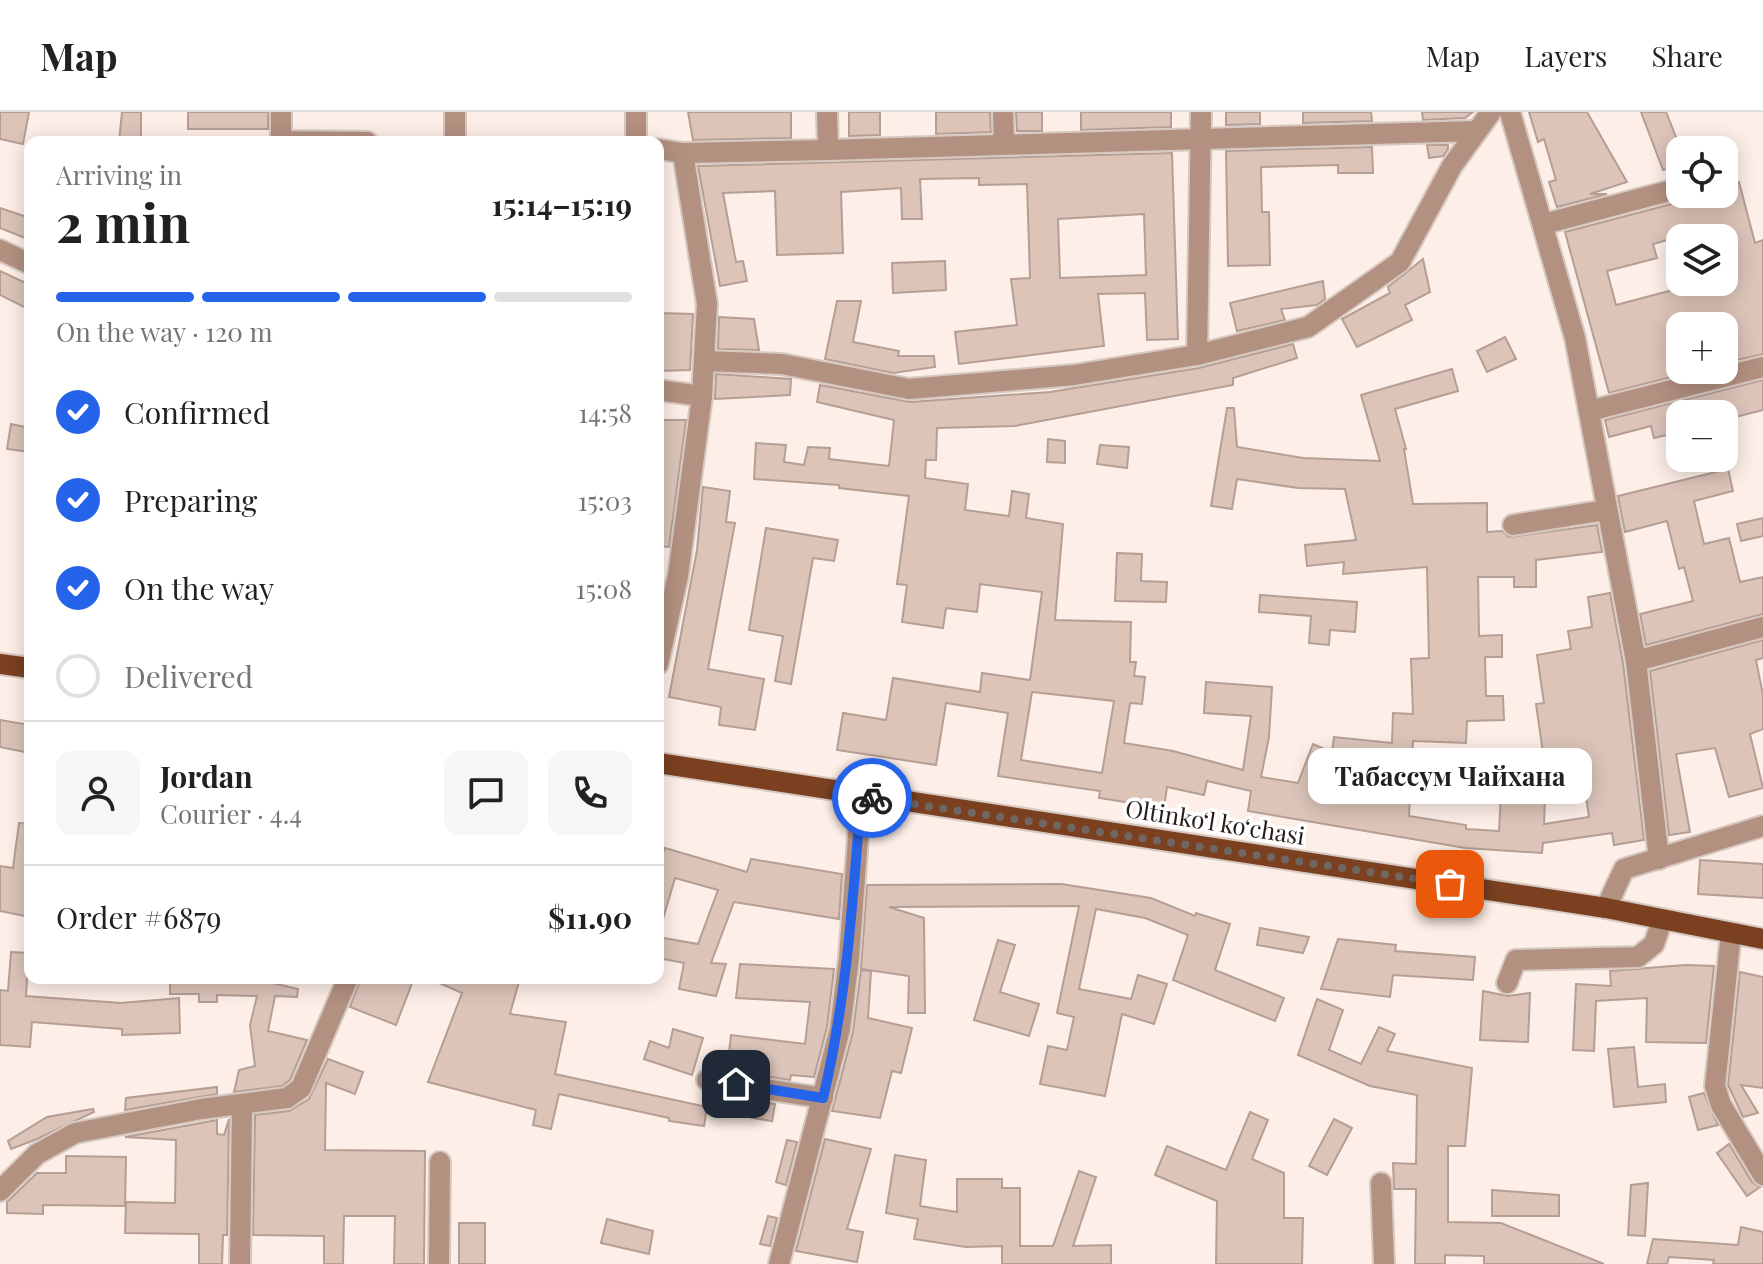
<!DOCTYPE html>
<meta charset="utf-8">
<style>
body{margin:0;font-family:"Playfair Display",serif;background:#f6f6f6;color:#202124;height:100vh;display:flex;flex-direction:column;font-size:30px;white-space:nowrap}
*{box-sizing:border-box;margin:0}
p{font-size:26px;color:#757577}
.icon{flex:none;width:44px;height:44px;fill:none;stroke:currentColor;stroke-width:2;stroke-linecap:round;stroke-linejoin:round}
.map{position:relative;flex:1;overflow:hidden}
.side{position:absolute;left:24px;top:24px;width:640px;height:848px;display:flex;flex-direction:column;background:#fff;border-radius:16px;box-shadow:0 4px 20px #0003}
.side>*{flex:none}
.fabs{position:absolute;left:1666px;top:24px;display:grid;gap:16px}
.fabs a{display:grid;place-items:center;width:72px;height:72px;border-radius:16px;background:#fff;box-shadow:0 4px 20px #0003;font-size:40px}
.pin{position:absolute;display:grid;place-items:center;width:68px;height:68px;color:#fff;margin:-34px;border-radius:16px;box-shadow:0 4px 12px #0006}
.courier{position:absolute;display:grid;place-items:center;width:80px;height:80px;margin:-40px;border:6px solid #2563eb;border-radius:50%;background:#fff;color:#222;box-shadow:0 2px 10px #0007}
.bubble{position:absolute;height:56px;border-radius:16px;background:#fff;box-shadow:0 4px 20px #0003;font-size:26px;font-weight:700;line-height:56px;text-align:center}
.summary em{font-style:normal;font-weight:700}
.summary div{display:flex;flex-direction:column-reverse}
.summary{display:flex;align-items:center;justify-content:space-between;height:136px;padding:0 32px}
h1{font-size:52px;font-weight:700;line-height:60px}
.bar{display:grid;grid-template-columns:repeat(4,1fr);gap:12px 8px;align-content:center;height:96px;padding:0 32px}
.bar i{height:10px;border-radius:6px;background:#e0e0e0}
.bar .active{background:#2563eb}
.bar p{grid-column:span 4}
.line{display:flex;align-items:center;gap:20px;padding:0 32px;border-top:2px solid #e0e0e0}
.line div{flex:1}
.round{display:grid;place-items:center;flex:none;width:84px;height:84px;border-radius:16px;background:#f6f6f6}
ol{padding:0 32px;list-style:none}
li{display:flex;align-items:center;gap:24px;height:88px}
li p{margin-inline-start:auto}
li .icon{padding:8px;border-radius:50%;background:#2563eb;color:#fff;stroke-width:4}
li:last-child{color:#757577}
li i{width:44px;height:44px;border:4px solid #e0e0e0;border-radius:50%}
header{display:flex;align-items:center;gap:48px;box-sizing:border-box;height:112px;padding:0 40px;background:#fff;border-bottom:2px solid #e0e0e0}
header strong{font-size:38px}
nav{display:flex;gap:44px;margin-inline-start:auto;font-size:28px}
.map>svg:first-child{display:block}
</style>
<header>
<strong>Map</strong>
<nav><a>Map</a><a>Layers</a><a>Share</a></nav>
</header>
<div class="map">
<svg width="1763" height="1152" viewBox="0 0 1763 1152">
<rect width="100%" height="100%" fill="#fdeee7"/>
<g fill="#dcc4b9" stroke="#b59e93" stroke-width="2" fill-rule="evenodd">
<polygon points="0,0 29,0 23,32 0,27"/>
<polygon points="122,0 141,0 141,30 119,30"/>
<rect x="188" y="0" width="80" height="17"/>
<polygon points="688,0 791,0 791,26 693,28"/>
<polygon points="849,0 880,0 880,23 849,24"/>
<polygon points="936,0 990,0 991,20 936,22"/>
<polygon points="1016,0 1042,0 1042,19 1017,19"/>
<polygon points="1081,0 1171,0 1171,15 1081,18"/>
<polygon points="1226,0 1260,0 1260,12 1226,13"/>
<polygon points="1303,0 1371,0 1372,9 1303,11"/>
<polygon points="1422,0 1473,0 1465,6 1423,8"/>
<polygon points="1529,0 1587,0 1627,70 1590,82 1607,82 1557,95 1549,70 1556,68 1544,27 1538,30"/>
<polygon points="1641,0 1666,0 1680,35 1680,53 1663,58"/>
<polygon points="1427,33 1448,33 1448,37 1443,44 1429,46"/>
<polygon points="1372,35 1373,61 1338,61 1338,53 1261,55 1262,100 1269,100 1270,153 1228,154 1226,39"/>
<path d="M1172 41 1178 227 1147 228 1145 181 1098 182 1104 234 959 252 955 220 1017 213 1011 167 1030 166 1027 72 979 73V66L920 67 922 107H902L901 76 841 80 843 141 777 143 775 79 723 81 736 150 743 149 747 169 720 174 698 54ZM1144 102 1146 163 1060 166 1058 107Z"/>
<path d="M1739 70 1755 131 1763 128V242L1724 251V214H1680V258H1698L1609 281 1565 120 1683 89 1691 82H1724V74ZM1714 115 1717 126H1724V170H1703L1616 193 1607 159 1657 146 1653 132Z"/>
<polygon points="0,96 30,106 30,128 0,116"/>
<polygon points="1423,147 1430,180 1405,193 1412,208 1357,235 1342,207 1390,181 1388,175"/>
<polygon points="945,149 946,178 893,181 892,151"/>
<polygon points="0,159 30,173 30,198 0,183"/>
<polygon points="1323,169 1325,187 1317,193 1281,197 1285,208 1237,219 1230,191"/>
<polygon points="837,189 861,189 853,230 899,239 898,244 934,244 935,255 893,261 825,247"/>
<polygon points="658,201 693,202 690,258 658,259"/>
<polygon points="719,205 754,207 759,238 718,237"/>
<polygon points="1505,225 1516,247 1487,260 1477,239"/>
<path d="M1293 232 1297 246 1233 266V273L1015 314 937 316 936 348H926L925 366 968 372 965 398 1009 404 1012 379 1029 382 1026 406 1063 412 1055 508 1131 510 1130 550H1136L1134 564 1145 565 1142 592 1130 591 1124 631 1173 639 1243 658 1251 604 1204 601 1206 570 1272 575 1269 625 1261 665 1298 671 1313 632 1332 640 1334 625 1392 631 1393 601 1413 602 1411 547 1429 546 1427 455 1343 462 1344 450 1307 454 1305 433 1356 428 1345 377 1298 376 1237 367 1232 397 1211 394 1227 296H1234L1237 335 1303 346 1380 349 1361 283 1452 257 1458 279 1395 297 1406 337H1404L1413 392 1487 391V420L1502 419 1509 425 1597 413 1602 440 1536 448V475H1514V465H1478L1479 524 1502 523V545H1485L1486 584H1503L1504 608 1467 609 1466 631 1413 629 1409 704 1466 713V717L1499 719 1501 683 1545 686 1544 712 1589 705 1583 664 1547 669 1536 592 1544 591 1537 543 1571 537 1568 519 1592 515 1588 485 1610 481 1623 551 1644 728 1614 733 1612 721 1543 731 1542 741 1465 736 1248 699 1251 679 1207 669 1204 683 1167 675 1164 696 1099 686 1100 679 998 664 1008 601 946 591 936 653 837 638 843 601 886 608 893 566 980 580 982 561 1030 568 1042 480 980 472 977 500 946 496 943 516 902 510 907 473 897 472 909 384 839 376V373L754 367 756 331 786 333 784 350 804 353 808 335 830 336 829 347 889 354 894 308 817 290 820 273 910 290 1050 280 1199 256ZM1032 580 1114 589 1102 661 1021 648Z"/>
<polygon points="716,262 791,267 790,283 715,287"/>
<polygon points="1763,268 1763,298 1724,308 1724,302 1680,302 1680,320 1654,326 1651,314 1609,325 1605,308"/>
<polygon points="663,308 686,308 669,435 658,434"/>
<polygon points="11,312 30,316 30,340 7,337"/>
<polygon points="1048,327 1065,329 1065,351 1047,350"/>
<polygon points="1100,333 1129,335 1127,356 1097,352"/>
<polygon points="1728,357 1733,379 1694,389 1704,432 1729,426 1740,470 1763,465 1763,502 1646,533 1640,502 1693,489 1684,455 1679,457 1667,409 1625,420 1618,384"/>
<polygon points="703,375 730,379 726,410 735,411 708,557 764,567 755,618 719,613 721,595 669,585 697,438"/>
<polygon points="1763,406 1763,424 1741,429 1737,412"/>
<polygon points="766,416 838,428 834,449 813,446 791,572 775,569 783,524 749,518"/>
<polygon points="1117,441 1142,442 1141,469 1167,470 1166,490 1115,489"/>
<polygon points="1260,483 1357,490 1355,520 1330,518 1329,533 1309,531 1311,504 1259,500"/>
<polygon points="1763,528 1763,546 1756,548 1763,583 1763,617 1750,622 1763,676 1729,685 1715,636 1676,642 1690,720 1669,723 1650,559"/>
<polygon points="0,608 30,613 30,641 0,635"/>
<polygon points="19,711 30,712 30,805 0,799 0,754 13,756"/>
<polygon points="665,736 747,760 751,747 842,762 839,807 734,790 711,851 726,852 716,884 679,877 684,851 658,846 658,825 698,832 718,778 675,766 663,807 658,807 658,738 664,739"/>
<polygon points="1700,748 1763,752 1763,786 1698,782"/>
<polygon points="1061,772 1151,786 1195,804 1196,801 1230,812 1215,858 1284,886 1275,909 1173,868 1188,823 1145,806 1096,797 1079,877 1131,887 1138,863 1167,872 1154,912 1122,902 1105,984 1040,972 1048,934 1067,938 1074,905 1057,901 1079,794 889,795 924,806 925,901 908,901 909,864 861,857 867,773"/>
<polygon points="1260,816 1309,825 1303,841 1257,833"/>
<polygon points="1338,827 1396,833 1395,839 1475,845 1473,868 1393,863 1390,885 1321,877"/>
<polygon points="998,828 1015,833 1000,880 1039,892 1029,924 974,908"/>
<polygon points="11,840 29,841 26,884 121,891 179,886 180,921 122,923 122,917 32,910 30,935 0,933 0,878 8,879"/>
<polygon points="740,852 834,857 827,915 814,965 791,963 790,968 727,958 731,923 805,932 810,890 736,886"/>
<polygon points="1685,853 1714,854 1706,931 1646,930 1647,886 1596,889 1594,939 1573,938 1576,872 1611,874 1610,859"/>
<polygon points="861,858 871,859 868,906 912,916 901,961 892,959 880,1006 832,999 853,920"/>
<polygon points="1740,860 1763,865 1763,976 1741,973 1758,1001 1743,1005 1728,973"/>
<polygon points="170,866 252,866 298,877 297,885 275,884 268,919 307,928 290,968 282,974 234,980 239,958 255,954 250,913 257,884 217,883 217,890 199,890 199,882 170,882"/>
<polygon points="361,866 414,866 396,913 350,895"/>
<polygon points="428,866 520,866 510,902 566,910 555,962 707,995 704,1014 669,1009 669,1006 559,982 551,1017 533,1013 536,998 428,970 462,881"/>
<polygon points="1483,879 1508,884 1530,881 1528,930 1480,928"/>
<polygon points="1317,887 1343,898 1329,938 1361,952 1379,915 1395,922 1387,939 1472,956 1465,1034 1448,1034 1448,1110 1501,1111 1604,1152 1484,1152 1484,1144 1445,1143 1445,1152 1415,1152 1416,1077 1394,1077 1393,1051 1416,1052 1417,983 1370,974 1298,943"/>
<polygon points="673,917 703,926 692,963 644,947 650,929 669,936"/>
<polygon points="1634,935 1638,975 1665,972 1666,990 1614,995 1608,937"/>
<polygon points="328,947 363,960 355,982 326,971 325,1038 425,1039 424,1152 394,1152 395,1104 344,1104 343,1152 324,1152 324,1124 253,1123 255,1003 289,999 309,987"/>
<polygon points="217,975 217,982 125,998 126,986"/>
<polygon points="1704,981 1718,1013 1698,1018 1689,985"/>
<polygon points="757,989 775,992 772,1009 752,1006"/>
<polygon points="93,997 94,1000 37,1027 11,1037 8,1029 47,1005"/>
<polygon points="1250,1000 1268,1008 1252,1047 1284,1061 1284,1106 1303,1106 1302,1152 1216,1152 1217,1089 1155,1063 1167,1034 1226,1058"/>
<polygon points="229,1007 227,1123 223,1123 222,1152 199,1152 199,1122 125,1121 126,1090 175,1091 176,1028 125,1025 217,1008 217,1022 224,1023"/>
<polygon points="1334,1007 1352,1016 1327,1063 1309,1054"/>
<polygon points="825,1027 871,1037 847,1117 863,1120 857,1150 796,1139"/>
<polygon points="787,1028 797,1030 786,1073 776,1070"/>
<polygon points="1729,1032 1752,1070 1760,1075 1747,1084 1717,1041"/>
<polygon points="895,1043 926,1048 920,1094 957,1100 957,1067 1002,1067 1002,1076 1020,1076 1020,1134 1053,1134 1079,1059 1096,1065 1073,1134 1111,1133 1111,1152 1002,1152 1002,1134 966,1135 914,1127 918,1107 886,1101"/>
<polygon points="66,1044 126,1045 125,1094 43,1093 43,1102 7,1101 7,1090 37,1061 66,1061"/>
<polygon points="1648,1071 1645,1124 1628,1123 1631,1073"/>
<polygon points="1492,1078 1559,1083 1559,1104 1492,1104"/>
<polygon points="768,1104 777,1106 770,1134 760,1132"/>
<polygon points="607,1107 653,1119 649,1142 601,1131"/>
<rect x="459" y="1111" width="26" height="41"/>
<polygon points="1741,1115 1763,1120 1763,1152 1713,1152 1714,1148 1669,1145 1667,1152 1647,1152 1653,1127 1738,1133"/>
</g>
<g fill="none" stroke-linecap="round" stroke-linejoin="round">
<g stroke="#d6c9c2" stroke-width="24">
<g id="minor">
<polyline points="281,0 281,29 367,30"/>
<polyline points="827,0 828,38"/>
<polyline points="1003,0 1004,32"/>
<polyline points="1510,0 1575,226 1636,549 1659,747"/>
<polyline points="455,30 455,0"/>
<polyline points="636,30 636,0"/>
<polyline points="658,37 683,41 828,38 1477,19"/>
<polyline points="1544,112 1680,76"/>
<polyline points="0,138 30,152"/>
<polyline points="1197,243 1201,0"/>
<polyline points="704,249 782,252 909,277 1074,263 1197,243 1308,215 1400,150 1452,54 1491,0"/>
<polyline points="658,278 702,284"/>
<polyline points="1589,299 1763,255"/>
<polyline points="1513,413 1606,398"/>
<polyline points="1636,549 1763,515"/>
<polyline points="658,552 678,464 702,284 707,192 683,41"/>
<polyline points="1606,796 1624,757 1763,714"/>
<polyline points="1731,821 1715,974 1721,993 1763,1063"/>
<polyline points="1507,871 1516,848 1638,845 1654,832 1662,808"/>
<polyline points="707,968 823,986"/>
<polyline points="1381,1071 1384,1152"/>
<polyline points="0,1079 37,1042 75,1021 201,997 287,986 301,976 348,866"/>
<polyline points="240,1152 242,992"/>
<polyline points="439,1152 440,1050"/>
<polyline points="779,1152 840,917 849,846 861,684"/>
</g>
</g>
<g stroke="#d6c9c2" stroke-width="24">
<g id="major">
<polyline points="0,552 30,556"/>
<polyline points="658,651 1606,796 1763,827"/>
</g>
</g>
<use href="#minor" stroke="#b39180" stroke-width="20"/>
<use href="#major" stroke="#7a4020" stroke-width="20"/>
</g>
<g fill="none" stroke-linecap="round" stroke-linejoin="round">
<polyline stroke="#716762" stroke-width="8" stroke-dasharray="0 14.4" points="872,686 1450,772"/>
<path stroke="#2563eb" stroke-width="10" d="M736 972 823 986C847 886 853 786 861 684L872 686"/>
</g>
<g text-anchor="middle" stroke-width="7" stroke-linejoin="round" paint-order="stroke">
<g font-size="24" fill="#261e1a" stroke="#fff">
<text transform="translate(1215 711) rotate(9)" y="8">Oltinkoʻl koʻchasi</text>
</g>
</g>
</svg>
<div class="fabs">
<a><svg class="icon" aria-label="locate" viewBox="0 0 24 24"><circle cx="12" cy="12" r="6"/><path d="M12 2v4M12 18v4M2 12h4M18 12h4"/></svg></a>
<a><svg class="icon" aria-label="layers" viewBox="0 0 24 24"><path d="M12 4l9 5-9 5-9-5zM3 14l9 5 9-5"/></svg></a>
<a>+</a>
<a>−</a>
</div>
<div class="pin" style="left:1450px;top:772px;background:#ea580c"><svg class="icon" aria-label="bag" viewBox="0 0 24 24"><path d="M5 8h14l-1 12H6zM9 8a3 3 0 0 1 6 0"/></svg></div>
<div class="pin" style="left:736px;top:972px;background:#1f2937"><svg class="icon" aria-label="home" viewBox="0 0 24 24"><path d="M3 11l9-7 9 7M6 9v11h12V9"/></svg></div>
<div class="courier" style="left:872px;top:686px"><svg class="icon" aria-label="bike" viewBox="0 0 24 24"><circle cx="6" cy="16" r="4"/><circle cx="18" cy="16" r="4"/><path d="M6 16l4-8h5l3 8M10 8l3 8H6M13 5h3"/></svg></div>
<div class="bubble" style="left:1308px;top:636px;width:284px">Табассум Чайхана</div>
<section class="side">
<div class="summary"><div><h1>2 min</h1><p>Arriving in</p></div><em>15:14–15:19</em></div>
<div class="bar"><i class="active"></i><i class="active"></i><i class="active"></i><i></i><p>On the way · 120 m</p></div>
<ol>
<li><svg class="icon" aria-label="check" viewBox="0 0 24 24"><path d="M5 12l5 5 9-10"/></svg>Confirmed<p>14:58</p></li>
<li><svg class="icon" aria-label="check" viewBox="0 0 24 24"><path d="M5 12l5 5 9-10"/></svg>Preparing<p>15:03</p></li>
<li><svg class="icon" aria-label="check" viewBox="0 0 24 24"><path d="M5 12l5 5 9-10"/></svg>On the way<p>15:08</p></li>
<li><i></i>Delivered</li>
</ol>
<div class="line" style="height:144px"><a class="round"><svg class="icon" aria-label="person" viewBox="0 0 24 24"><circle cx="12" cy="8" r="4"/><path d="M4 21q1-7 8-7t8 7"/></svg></a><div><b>Jordan</b><p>Courier · 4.4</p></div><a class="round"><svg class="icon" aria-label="chat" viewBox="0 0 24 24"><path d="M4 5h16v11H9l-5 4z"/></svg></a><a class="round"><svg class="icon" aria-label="phone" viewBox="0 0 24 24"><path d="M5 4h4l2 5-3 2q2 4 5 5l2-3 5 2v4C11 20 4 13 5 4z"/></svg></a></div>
<div class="line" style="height:104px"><div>Order #6879</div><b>$11.90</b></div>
</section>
</div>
